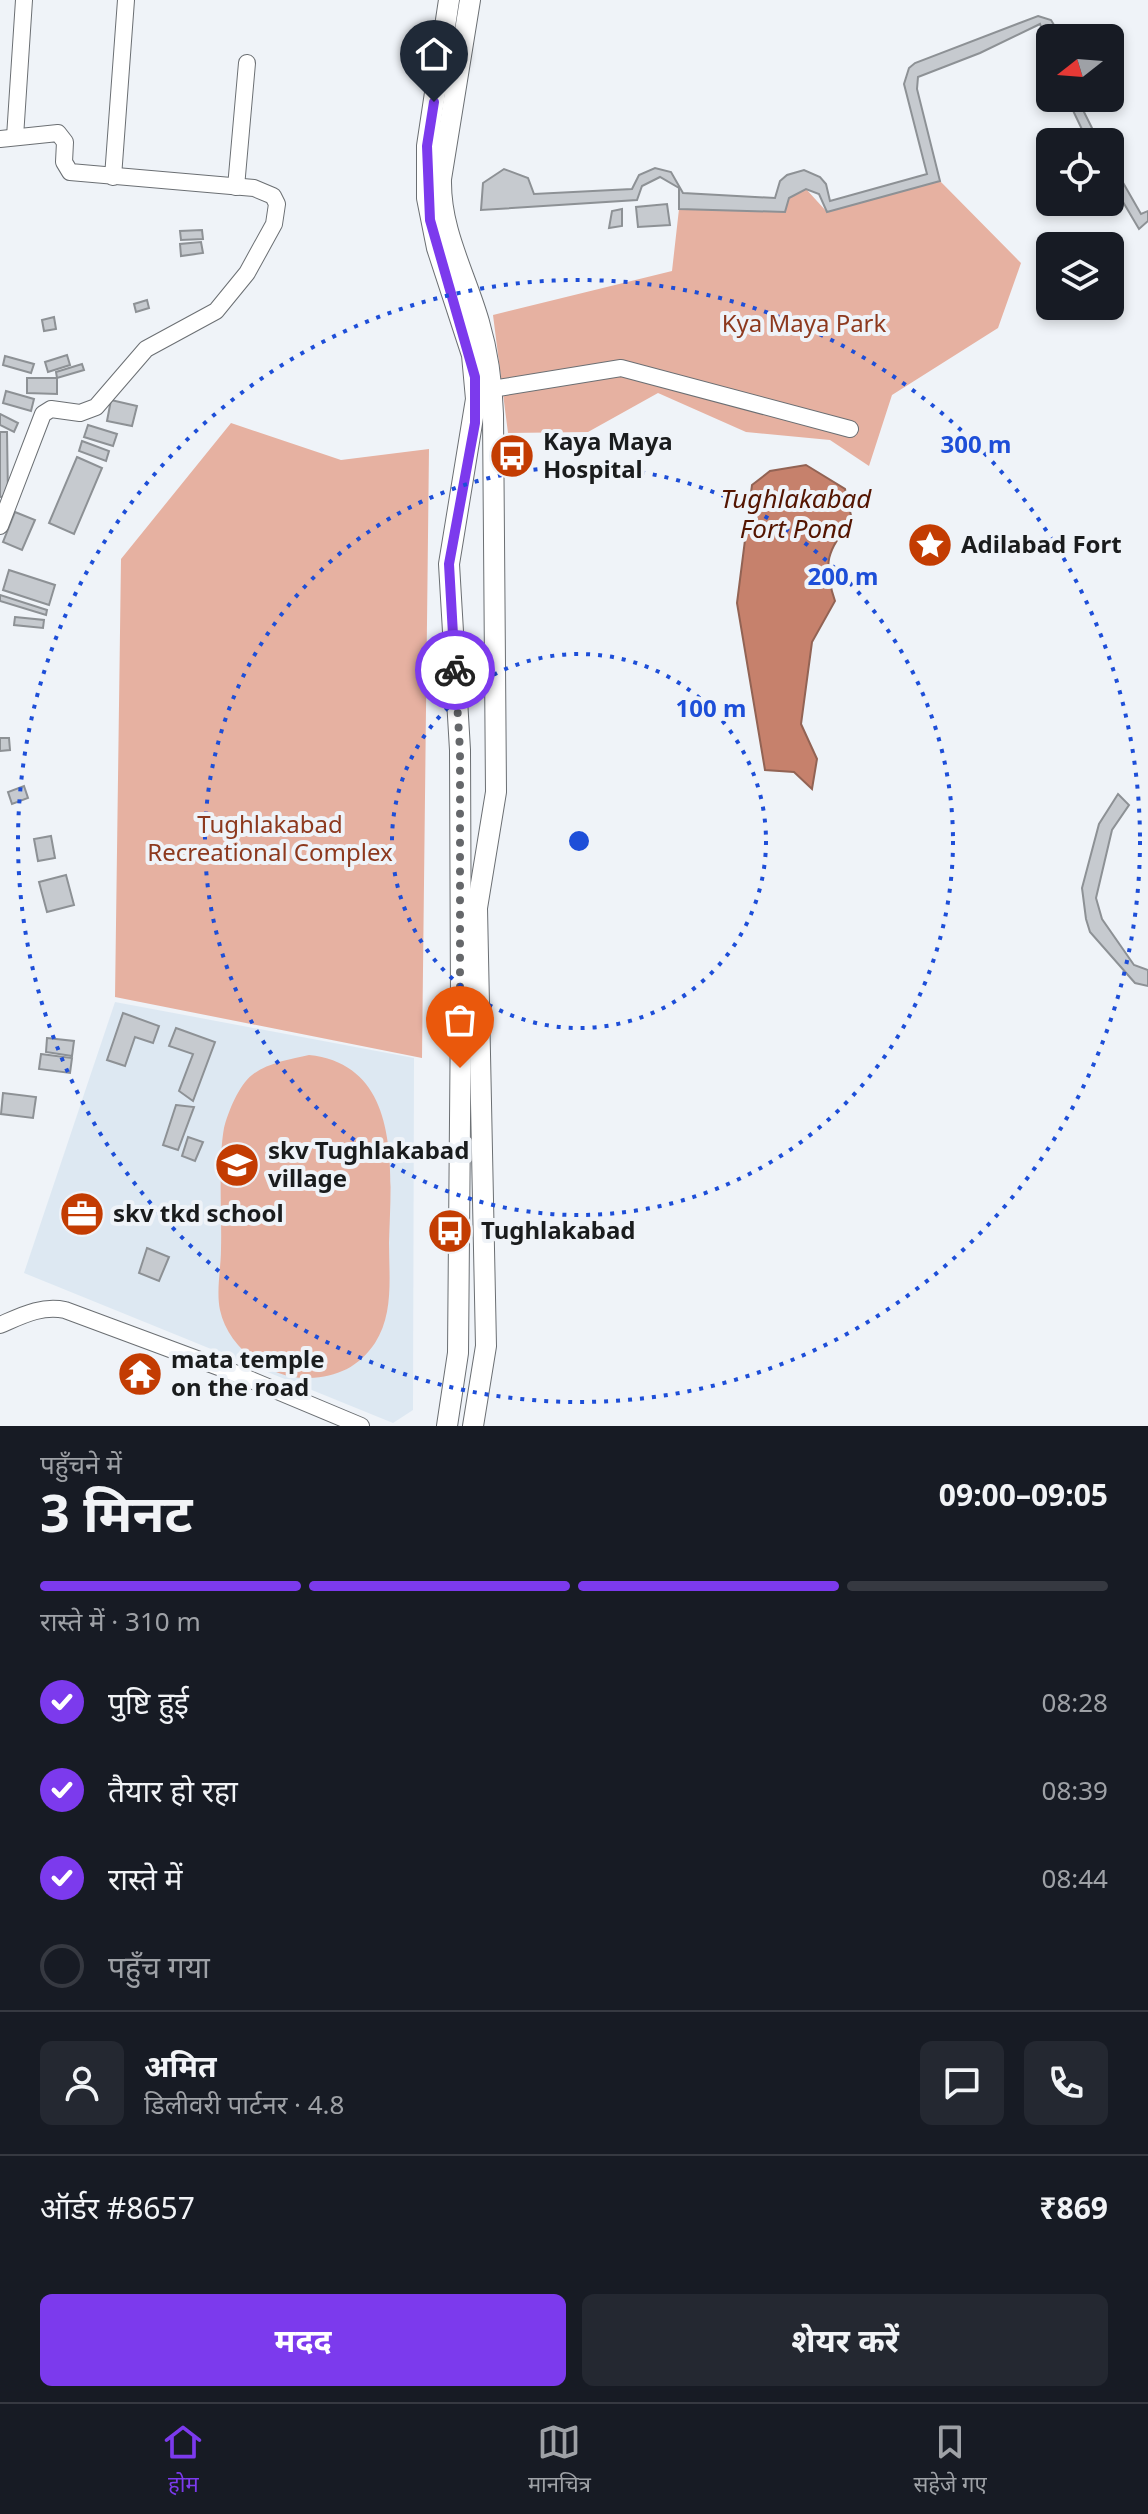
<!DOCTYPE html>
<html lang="hi">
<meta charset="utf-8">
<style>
body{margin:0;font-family:"Noto Sans","Noto Sans Devanagari",sans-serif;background:#242831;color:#f1f3f6;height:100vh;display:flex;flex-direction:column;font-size:30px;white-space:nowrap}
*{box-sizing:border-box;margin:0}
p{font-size:26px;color:#9ea1a6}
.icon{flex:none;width:44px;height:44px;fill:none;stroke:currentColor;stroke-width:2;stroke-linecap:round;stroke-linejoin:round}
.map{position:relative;height:1426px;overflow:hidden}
.side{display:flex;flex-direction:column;background:#171b24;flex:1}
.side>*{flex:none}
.needle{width:52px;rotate:253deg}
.controls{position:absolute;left:1036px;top:24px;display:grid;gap:16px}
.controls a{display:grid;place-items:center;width:88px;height:88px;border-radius:12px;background:#171b24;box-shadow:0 4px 12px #0003;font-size:40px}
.pin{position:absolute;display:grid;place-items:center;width:68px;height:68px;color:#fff;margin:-82px -34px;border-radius:50% 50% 50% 0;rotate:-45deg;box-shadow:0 0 8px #0007}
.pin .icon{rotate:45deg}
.courier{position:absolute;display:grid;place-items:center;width:80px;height:80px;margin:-40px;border:6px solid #7c3aed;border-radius:50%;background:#fff;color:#222;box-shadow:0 2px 10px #0007}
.headline em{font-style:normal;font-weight:700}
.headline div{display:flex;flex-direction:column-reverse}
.headline{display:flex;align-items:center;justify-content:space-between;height:136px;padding:0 40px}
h1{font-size:52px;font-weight:700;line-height:60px}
.bar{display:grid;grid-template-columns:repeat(4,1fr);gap:12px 8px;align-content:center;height:96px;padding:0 40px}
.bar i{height:10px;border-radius:6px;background:#363941}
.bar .active{background:#7c3aed}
.bar p{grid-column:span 4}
.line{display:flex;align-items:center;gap:20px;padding:0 40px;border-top:2px solid #363941}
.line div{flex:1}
.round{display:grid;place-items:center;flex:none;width:84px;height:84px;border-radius:12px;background:#242831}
ol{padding:0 40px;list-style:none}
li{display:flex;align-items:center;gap:24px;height:88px}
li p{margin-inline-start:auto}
li .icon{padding:8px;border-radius:50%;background:#7c3aed;color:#fff;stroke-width:4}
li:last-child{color:#9ea1a6}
li i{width:44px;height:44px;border:4px solid #363941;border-radius:50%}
.primary-button{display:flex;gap:16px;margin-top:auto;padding:16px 40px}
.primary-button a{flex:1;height:92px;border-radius:12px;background:#7c3aed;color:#fff;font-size:32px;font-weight:700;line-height:92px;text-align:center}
.primary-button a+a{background:#242831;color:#f1f3f6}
.menu{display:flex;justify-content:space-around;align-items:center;height:112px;border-top:2px solid #363941;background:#171b24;font-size:22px;color:#9ea1a6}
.menu a{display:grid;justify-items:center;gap:4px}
.menu .active{color:#7c3aed}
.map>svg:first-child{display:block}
</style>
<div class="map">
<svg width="1148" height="1426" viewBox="0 0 1148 1426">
<rect width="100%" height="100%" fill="#eff3f8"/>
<polygon fill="#dde8f2" points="115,1002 414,1058 413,1410 393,1423 24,1273"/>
<g fill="#e6b1a1">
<polygon points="940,181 1021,263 998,328 892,395 869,466 830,440 746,432 658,393 588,432 508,433 493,315 672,271 679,209 785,212 789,198 806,189 827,212"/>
<polygon points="231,423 341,460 429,449 422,1058 115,997 121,559"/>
<path d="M309 1055C403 1065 391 1173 389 1243 389 1276 394 1314 375 1343 359 1367 337 1377 309 1378 270 1380 228 1348 220 1310 216 1291 221 1268 221 1249 222 1214 218 1161 224 1128 228 1112 239 1085 252 1075 267 1063 291 1059 309 1055Z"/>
</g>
<path fill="#c6816c" stroke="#926354" stroke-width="2" d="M806 465 845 489 852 520C827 551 822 563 835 601L812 642 801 724 817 759 812 789 794 772 765 770 737 603 752 485 770 471Z"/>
<g fill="#c6cacf" stroke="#8d9195" stroke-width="2">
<polygon points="1038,16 1051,20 1062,38 1050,38 1050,52 1040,24 980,53 918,77 917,89 940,181 827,212 819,194 806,189 789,198 785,212 679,209 679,188 660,177 642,186 637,200 481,210 483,183 504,169 528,178 534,194 632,189 639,175 655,168 671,172 683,193 775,198 780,181 787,175 804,170 820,177 826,184 830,201 927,174 904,84 909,68 915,63"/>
<polygon points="1067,98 1077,98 1099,142 1088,142"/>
<polygon points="1110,160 1141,214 1148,211 1148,221 1139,229 1110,180"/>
<polygon points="667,204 670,225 638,227 636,207"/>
<polygon points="622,209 622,226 609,228 612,211"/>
<polygon points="202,230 203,239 181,240 180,231"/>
<polygon points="201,242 203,253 181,256 180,244"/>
<polygon points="147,300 149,308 136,312 134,304"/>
<polygon points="54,317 56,329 44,331 42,320"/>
<polygon points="67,355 70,365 48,372 45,362"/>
<polygon points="5,356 34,364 31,373 3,365"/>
<polygon points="82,364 84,370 57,378 56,372"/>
<polygon points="27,378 57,378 57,394 27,393"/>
<polygon points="6,391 34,399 31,411 3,403"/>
<polygon points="111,400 137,406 132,426 107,421"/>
<polygon points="0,414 18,423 14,432 0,425"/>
<polygon points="88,425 117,434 113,446 84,437"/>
<polygon points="0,432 7,432 8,496 0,497"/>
<polygon points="82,441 109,451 106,461 79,451"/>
<polygon points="77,457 102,468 74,534 49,523"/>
<polygon points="15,512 35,520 22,550 3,542"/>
<polygon points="9,570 55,585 49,605 3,590"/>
<polygon points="0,595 47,610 46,615 0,601"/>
<polygon points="15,617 44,620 43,628 14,625"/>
<polygon points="0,738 9,738 10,750 0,751"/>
<polygon points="24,786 28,798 12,804 8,792"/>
<polygon points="1118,794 1129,805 1112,830 1096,898 1102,919 1134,965 1148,970 1148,986 1135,983 1090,932 1086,919 1082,888 1099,824"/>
<polygon points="51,836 55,858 38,861 34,839"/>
<polygon points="66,875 74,905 47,912 39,882"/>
<polygon points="123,1013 159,1026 153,1043 135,1037 125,1066 107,1060"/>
<polygon points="176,1028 215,1042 193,1101 179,1091 193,1054 169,1046"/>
<polygon points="47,1038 74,1041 72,1056 46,1052"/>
<polygon points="41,1054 72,1058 70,1073 39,1069"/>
<polygon points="3,1093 36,1097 33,1118 1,1114"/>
<polygon points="176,1105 194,1107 178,1150 163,1145"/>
<polygon points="188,1137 203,1142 195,1161 182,1156"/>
<polygon points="147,1248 169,1257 159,1281 139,1273"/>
</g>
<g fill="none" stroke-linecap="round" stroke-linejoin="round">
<g stroke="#6b6f73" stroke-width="18">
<g id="minor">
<polyline points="15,137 24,0"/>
<polyline points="0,139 58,133 65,142 64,162 70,172 254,188 273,196 277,204 274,224 247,273 216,311 146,349 96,407 80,413 51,409 43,414 0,526"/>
<polyline points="113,177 126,0"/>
<polyline points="236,187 247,63"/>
<polyline points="492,389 621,368 850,429"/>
<path d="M0 1325C21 1316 41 1305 65 1310L232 1372 361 1426"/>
</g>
</g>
<g stroke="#6b6f73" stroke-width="22">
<g id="major">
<path d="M470 0 441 179C440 231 465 273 479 322 488 353 492 382 493 414L496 792 477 908 486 1346 473 1426"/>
<polyline points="447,1426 458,1353 461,1005 460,750 449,564 476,399 472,355 437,248 427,198 427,146 449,0"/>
</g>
</g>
<use href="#minor" stroke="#fff" stroke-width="16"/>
<use href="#major" stroke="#fff" stroke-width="20"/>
</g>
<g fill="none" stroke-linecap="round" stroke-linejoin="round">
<polyline stroke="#65676a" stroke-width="8" stroke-dasharray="0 14.4" points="455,670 460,750 460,1068"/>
<polyline stroke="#7c3aed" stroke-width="10" points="434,102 427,146 430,220 475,377 475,423 449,564 455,670"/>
</g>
<g fill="none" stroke="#1d4ed8" stroke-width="4" stroke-dasharray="4 8">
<circle cx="579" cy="841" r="187"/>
<circle cx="579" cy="841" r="374"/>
<circle cx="579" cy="841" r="561"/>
</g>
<defs>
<g id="bus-disc" transform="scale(2.3)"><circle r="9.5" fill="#c33c02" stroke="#eff3f8"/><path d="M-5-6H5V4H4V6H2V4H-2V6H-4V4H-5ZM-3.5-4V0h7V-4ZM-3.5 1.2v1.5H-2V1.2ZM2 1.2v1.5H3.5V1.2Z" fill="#fff"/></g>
<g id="sight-disc" transform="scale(2.3)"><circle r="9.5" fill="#c33c02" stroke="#eff3f8"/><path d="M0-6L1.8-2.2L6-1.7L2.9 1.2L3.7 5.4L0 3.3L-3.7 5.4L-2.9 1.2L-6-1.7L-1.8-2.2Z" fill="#fff"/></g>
<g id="school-disc" transform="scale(2.3)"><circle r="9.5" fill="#c33c02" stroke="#eff3f8"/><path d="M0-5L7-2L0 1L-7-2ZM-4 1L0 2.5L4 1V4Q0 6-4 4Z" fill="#fff"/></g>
<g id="office-disc" transform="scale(2.3)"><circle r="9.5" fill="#c33c02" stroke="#eff3f8"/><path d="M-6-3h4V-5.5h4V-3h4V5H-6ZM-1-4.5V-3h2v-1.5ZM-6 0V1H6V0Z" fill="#fff"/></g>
<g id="temple-disc" transform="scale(2.3)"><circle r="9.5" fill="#c33c02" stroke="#eff3f8"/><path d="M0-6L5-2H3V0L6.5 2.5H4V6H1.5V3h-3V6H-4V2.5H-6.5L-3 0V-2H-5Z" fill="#fff"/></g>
</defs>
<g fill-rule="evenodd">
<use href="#bus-disc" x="512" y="456"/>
<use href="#sight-disc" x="930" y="545"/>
<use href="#school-disc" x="237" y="1165"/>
<use href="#office-disc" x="82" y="1214"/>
<use href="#bus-disc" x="450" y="1231"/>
<use href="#temple-disc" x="140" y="1374"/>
</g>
<g text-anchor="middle" stroke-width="8" stroke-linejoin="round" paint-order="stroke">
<g font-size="24" fill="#8d391e" stroke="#eff3f8">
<text x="804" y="332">Kya Maya Park</text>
<text x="270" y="833">Tughlakabad<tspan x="270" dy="28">Recreational Complex</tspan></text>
</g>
<g font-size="24" font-weight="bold" fill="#1a1c1d" stroke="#eff3f8" text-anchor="start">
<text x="543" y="450">Kaya Maya<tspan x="543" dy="28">Hospital</tspan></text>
<text x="961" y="553">Adilabad Fort</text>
<text x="268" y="1159">skv Tughlakabad<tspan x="268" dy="28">village</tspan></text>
<text x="113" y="1222">skv tkd school</text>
<text x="481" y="1239">Tughlakabad</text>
<text x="171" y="1368">mata temple<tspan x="171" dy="28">on the road</tspan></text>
</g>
<g font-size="26" font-style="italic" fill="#541501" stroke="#eff3f8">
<text x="796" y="508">Tughlakabad<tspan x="796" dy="30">Fort Pond</tspan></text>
</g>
</g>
<circle cx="579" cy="841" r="12" fill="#1d4ed8" stroke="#eff3f8" stroke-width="4"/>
<g font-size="24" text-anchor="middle" font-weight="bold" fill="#1d4ed8" stroke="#eff3f8" stroke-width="8" stroke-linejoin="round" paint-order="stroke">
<text x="976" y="453">300 m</text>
<text x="843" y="585">200 m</text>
<text x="711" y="717">100 m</text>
</g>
</svg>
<div class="controls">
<a><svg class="needle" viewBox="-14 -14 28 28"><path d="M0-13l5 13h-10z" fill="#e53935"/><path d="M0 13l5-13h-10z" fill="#9ea1a6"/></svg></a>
<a><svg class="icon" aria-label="locate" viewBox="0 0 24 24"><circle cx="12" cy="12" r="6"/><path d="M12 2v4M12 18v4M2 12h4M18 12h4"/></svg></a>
<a><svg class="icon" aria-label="layers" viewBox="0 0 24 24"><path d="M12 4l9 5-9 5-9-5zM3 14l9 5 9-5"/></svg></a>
</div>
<div class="pin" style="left:460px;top:1068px;background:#ea580c"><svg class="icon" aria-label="bag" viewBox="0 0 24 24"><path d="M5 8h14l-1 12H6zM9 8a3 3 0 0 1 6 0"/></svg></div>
<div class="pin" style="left:434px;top:102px;background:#1f2937"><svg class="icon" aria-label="home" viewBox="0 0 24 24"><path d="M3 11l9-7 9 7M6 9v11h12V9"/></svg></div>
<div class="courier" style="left:455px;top:670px"><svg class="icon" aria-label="bike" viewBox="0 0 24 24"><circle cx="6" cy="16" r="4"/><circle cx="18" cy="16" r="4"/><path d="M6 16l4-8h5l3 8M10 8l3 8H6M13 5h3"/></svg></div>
</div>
<section class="side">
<div class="headline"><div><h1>3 मिनट</h1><p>पहुँचने में</p></div><em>09:00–09:05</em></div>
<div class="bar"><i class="active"></i><i class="active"></i><i class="active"></i><i></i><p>रास्ते में · 310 m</p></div>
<ol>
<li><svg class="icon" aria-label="check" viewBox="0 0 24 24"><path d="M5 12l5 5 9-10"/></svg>पुष्टि हुई<p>08:28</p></li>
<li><svg class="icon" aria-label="check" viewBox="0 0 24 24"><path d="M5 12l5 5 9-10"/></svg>तैयार हो रहा<p>08:39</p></li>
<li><svg class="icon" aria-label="check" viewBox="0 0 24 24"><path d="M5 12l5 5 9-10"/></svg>रास्ते में<p>08:44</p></li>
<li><i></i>पहुँच गया</li>
</ol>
<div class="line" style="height:144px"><a class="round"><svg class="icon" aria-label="person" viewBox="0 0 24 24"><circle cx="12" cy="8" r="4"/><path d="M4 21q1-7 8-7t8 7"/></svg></a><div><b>अमित</b><p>डिलीवरी पार्टनर · 4.8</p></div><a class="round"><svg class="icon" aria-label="chat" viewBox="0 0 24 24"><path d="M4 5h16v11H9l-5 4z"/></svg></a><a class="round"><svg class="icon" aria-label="phone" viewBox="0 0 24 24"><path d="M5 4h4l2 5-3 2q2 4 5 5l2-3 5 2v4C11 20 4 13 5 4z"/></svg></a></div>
<div class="line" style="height:104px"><div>ऑर्डर #8657</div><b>₹869</b></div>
<div class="primary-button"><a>मदद</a><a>शेयर करें</a></div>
</section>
<nav class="menu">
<a class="active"><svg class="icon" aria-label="home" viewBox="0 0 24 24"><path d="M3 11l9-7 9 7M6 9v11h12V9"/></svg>होम</a>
<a><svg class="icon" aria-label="map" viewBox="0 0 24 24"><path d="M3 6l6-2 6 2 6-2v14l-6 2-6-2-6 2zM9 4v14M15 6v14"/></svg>मानचित्र</a>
<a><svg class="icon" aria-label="saved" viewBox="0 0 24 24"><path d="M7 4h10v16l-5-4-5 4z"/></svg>सहेजे गए</a>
</nav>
